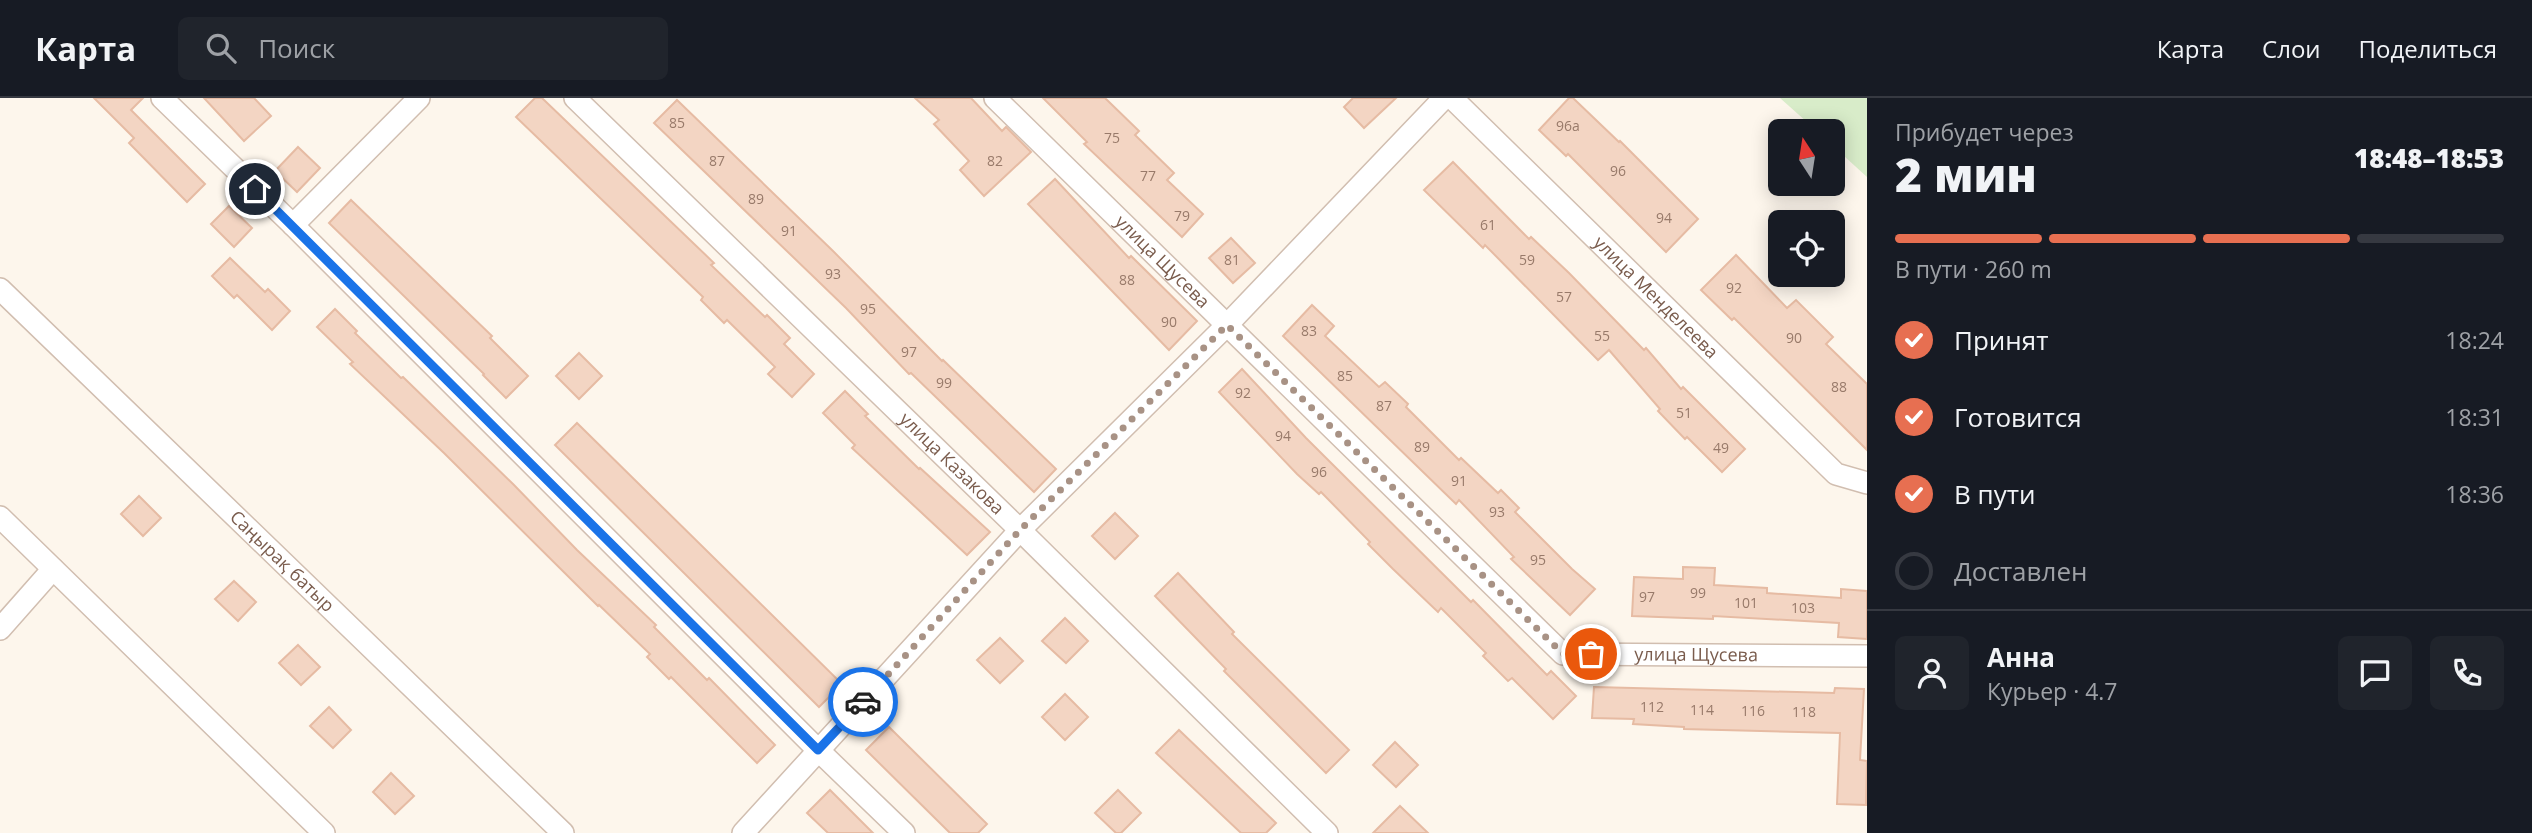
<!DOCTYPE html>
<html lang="ru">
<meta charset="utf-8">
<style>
body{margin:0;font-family:"Open Sans",sans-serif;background:#20242c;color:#f1f3f6;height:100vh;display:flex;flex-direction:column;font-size:26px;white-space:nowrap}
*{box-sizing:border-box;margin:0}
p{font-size:23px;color:#9ea1a6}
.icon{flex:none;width:38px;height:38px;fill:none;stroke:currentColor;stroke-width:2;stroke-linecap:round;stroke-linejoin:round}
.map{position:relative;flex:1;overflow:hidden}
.details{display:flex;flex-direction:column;background:#171b24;width:665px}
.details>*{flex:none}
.needle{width:46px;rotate:348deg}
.controls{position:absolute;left:1768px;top:21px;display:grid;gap:14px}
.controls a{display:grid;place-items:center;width:77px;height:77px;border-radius:10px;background:#171b24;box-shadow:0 4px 18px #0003;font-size:35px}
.pin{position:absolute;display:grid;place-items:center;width:60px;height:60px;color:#fff;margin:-30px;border:4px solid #fff;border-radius:50%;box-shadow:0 2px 7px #0007}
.courier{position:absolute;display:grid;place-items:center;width:70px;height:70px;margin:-35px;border:5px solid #1a73e8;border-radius:50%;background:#fff;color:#222;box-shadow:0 2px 9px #0007}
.head em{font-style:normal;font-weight:800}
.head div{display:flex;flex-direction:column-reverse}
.head{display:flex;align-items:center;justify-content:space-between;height:119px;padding:0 28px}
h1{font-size:46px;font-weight:800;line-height:52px}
.bar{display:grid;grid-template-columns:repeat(4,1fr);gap:10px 7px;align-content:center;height:84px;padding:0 28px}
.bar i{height:9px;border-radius:5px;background:#363941}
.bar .on{background:#e76f51}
.bar p{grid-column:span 4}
.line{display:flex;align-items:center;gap:18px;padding:0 28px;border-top:2px solid #363941}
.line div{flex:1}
.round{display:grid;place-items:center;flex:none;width:74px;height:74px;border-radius:10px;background:#20242c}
ol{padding:0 28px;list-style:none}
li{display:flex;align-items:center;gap:21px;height:77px}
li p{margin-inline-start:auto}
li .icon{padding:7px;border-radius:50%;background:#e76f51;color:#fff;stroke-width:4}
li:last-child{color:#9ea1a6}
li i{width:38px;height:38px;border:4px solid #363941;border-radius:50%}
header{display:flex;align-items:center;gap:42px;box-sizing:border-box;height:98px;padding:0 35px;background:#171b24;border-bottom:2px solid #363941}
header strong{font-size:33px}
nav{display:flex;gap:38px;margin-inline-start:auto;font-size:24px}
.search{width:490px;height:63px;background:#20242c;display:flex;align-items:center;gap:18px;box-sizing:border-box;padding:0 24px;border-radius:10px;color:#9ea1a6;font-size:26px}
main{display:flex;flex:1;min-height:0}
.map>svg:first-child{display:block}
</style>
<header>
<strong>Карта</strong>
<div class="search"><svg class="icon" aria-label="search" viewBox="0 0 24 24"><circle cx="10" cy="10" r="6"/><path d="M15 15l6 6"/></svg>Поиск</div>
<nav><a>Карта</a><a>Слои</a><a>Поделиться</a></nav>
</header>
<main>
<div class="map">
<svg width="1867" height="735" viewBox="0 0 1867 735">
<rect width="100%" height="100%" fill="#fdf6ec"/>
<polygon fill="#d8ecc9" points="1780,0 1867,0 1867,79 1832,47 1832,33 1817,33"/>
<g fill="#f3d5c3" stroke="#e6bba3" stroke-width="2">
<polygon points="94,0 143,0 131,12 205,86 187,104 129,45 134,40"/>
<polygon points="204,0 254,0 271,18 244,43"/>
<polygon points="535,0 542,0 714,165 711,167 765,219 767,217 790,240 784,246 814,276 792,299 768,276 775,269 727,222 724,225 701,202 703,199 516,19"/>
<polygon points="915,0 971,0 1002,33 1006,29 1031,54 984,98 960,72 969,63 934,26 939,22"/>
<polygon points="1043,0 1105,0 1139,33 1135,37 1174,75 1167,82 1203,116 1182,139 1084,46 1087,44"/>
<polygon points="1353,0 1396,0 1364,30 1344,9"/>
<polygon points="1569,0 1573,0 1619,44 1620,43 1698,121 1666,154 1568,56 1566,58 1539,32"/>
<polygon points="677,2 833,153 942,263 943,262 1056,371 1034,394 911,275 909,276 846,210 654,25"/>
<polygon points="298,49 320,70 297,94 275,73"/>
<polygon points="1453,64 1529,141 1531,139 1569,175 1644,252 1646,250 1681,291 1683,289 1745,351 1722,374 1687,339 1685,341 1658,313 1660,311 1609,252 1598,262 1485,147 1483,150 1424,92"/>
<polygon points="1055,81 1129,160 1131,158 1197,223 1169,252 1028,106"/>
<polygon points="351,102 492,238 490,240 528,278 506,300 483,277 484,276 329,125"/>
<polygon points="229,108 252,130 234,149 211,126"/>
<polygon points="1231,140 1255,165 1233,185 1209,160"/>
<polygon points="1736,157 1787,210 1796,202 1833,239 1826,246 1867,286 1867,352 1734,220 1732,222 1701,192"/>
<polygon points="230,160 265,194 268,191 290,213 272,232 237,197 234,200 212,178"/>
<polygon points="1312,207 1334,228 1325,238 1379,289 1385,284 1408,306 1406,309 1459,362 1461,360 1498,395 1501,392 1519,410 1515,414 1572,471 1595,491 1570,517 1511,461 1514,459 1459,402 1456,406 1283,238"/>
<polygon points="335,211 357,233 355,235 401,280 403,279 514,387 577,452 656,527 654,529 707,582 709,580 775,647 757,665 671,579 669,581 647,559 650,556 599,507 598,508 444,355 350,266 353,264 317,229"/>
<polygon points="579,255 602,278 579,301 556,278"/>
<polygon points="1242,271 1306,340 1471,504 1473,502 1547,577 1551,573 1576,598 1553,621 1512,580 1508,583 1483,558 1486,555 1441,510 1438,514 1393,471 1368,446 1370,444 1321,394 1319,396 1297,376 1219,294"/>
<polygon points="845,293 868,316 865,318 919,371 920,370 990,434 967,457 852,350 855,347 823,315"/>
<polygon points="577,325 842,586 819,609 555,347"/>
<polygon points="139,398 161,420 143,438 121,416"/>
<polygon points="1115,415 1138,438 1115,461 1092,438"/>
<polygon points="1683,469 1715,470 1714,487 1767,490 1767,495 1841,500 1841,491 1867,493 1867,541 1838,539 1839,525 1713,518 1713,521 1632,518 1634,479 1683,481"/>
<polygon points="1178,475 1234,534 1232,536 1349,652 1326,675 1224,573 1226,571 1155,498"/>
<polygon points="234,483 256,504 238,523 215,501"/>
<polygon points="1065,520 1088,543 1066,565 1042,543"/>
<polygon points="1000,540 1023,563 1000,585 977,562"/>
<polygon points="298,547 320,569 301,587 279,565"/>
<polygon points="1594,589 1834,595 1835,590 1864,591 1860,662 1867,663 1866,707 1837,706 1840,635 1684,631 1684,629 1633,626 1634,621 1592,620"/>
<polygon points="1065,596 1088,619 1065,642 1042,619"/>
<polygon points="329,609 351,632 333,650 310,628"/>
<polygon points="889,629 987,726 978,735 950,735 866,652"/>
<polygon points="1179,632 1276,725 1266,735 1241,735 1156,655"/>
<polygon points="1395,644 1418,667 1396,689 1373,667"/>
<polygon points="391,675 414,698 395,716 373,694"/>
<polygon points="830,692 873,735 828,735 807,715"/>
<polygon points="1118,692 1141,715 1121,735 1116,735 1095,715"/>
<polygon points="1400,708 1428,735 1373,735"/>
</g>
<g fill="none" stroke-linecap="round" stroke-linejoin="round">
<g stroke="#d1beb0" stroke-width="24">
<g id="minor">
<polyline points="162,0 293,127 818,652 904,735"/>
<path id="s1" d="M575 0 1020 432 1327 735"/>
<path id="s2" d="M995 0 1563 556 1867 558"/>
<path id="s3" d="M1452 0 1836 376 1867 385"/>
<polyline points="293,127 419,0"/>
<path id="s4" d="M0 191 563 735"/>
<polyline points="0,419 324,735"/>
<polyline points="0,531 53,471"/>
<polyline points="743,735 1020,432 1227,227 1444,0"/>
</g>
</g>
<use href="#minor" stroke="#fff" stroke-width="21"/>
</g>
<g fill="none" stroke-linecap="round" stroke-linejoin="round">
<polyline stroke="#a89285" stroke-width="7" stroke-dasharray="0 12.6" points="863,604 1020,432 1227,227 1563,556 1591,556"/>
<polyline stroke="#1a73e8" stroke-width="9" points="255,91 818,652 863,604"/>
</g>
<g text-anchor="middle" stroke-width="5" stroke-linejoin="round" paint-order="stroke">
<g font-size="14" fill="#987a6a">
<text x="677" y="30">85</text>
<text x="1568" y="33">96а</text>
<text x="1112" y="45">75</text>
<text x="717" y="68">87</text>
<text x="995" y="68">82</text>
<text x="1618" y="78">96</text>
<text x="1148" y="83">77</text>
<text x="756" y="106">89</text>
<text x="1182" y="123">79</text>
<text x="1664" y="125">94</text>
<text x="1488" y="132">61</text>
<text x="789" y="138">91</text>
<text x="1232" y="167">81</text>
<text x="1527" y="167">59</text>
<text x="833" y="181">93</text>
<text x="1127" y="187">88</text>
<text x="1734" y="195">92</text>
<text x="1564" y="204">57</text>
<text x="868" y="216">95</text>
<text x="1169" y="229">90</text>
<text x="1309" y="238">83</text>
<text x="1602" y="243">55</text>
<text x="1794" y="245">90</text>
<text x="909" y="259">97</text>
<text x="1345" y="283">85</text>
<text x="944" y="290">99</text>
<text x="1839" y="294">88</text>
<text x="1243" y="300">92</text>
<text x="1384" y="313">87</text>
<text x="1684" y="320">51</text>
<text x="1283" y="343">94</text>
<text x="1422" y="354">89</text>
<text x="1721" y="355">49</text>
<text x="1319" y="379">96</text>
<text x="1459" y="388">91</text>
<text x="1497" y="419">93</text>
<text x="1538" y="467">95</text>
<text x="1698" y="500">99</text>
<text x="1647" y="504">97</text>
<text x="1746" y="510">101</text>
<text x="1803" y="515">103</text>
<text x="1652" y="614">112</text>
<text x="1702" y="617">114</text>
<text x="1753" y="618">116</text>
<text x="1804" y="619">118</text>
</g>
<g font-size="18" fill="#7a5c4d" stroke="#fffaf3">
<text dy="6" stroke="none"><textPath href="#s2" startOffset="234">улица Щусева</textPath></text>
<text dy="6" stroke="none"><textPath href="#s3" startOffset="285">улица Менделеева</textPath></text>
<text dy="6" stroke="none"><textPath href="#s1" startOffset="525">улица Казакова</textPath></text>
<text dy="6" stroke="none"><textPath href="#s4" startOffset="392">Саңырақ батыр</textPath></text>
<text dy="6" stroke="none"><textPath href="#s2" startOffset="928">улица Щусева</textPath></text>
</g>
</g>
</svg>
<div class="controls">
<a><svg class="needle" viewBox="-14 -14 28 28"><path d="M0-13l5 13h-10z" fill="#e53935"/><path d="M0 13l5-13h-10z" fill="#9ea1a6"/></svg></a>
<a><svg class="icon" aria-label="locate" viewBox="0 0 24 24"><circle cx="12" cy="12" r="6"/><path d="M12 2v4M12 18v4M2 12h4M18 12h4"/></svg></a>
</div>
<div class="pin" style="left:1591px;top:556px;background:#ea580c"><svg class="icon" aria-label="bag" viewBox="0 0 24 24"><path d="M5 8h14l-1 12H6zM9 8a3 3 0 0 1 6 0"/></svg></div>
<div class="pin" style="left:255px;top:91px;background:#1f2937"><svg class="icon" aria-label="home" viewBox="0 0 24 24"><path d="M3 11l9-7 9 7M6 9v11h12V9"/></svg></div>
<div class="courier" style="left:863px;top:604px"><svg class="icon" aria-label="car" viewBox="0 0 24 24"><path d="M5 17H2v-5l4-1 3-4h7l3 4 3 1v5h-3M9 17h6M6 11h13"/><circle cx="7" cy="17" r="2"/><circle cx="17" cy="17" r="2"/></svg></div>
</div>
<section class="details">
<div class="head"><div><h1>2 мин</h1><p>Прибудет через</p></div><em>18:48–18:53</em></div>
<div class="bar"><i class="on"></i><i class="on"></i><i class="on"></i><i></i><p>В пути · 260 m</p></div>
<ol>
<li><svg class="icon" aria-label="check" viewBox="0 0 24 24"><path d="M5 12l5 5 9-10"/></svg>Принят<p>18:24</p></li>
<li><svg class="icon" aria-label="check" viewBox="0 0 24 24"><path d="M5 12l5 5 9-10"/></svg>Готовится<p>18:31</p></li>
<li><svg class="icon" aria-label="check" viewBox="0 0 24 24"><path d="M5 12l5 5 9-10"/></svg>В пути<p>18:36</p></li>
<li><i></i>Доставлен</li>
</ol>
<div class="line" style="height:126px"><a class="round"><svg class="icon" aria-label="person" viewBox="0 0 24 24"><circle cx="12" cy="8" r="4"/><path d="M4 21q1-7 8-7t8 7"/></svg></a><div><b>Анна</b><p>Курьер · 4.7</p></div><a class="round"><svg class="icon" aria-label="chat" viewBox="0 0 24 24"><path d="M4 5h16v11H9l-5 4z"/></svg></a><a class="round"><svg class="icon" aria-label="phone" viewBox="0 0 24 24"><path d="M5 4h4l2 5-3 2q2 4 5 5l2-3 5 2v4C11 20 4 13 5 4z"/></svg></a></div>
</section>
</main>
